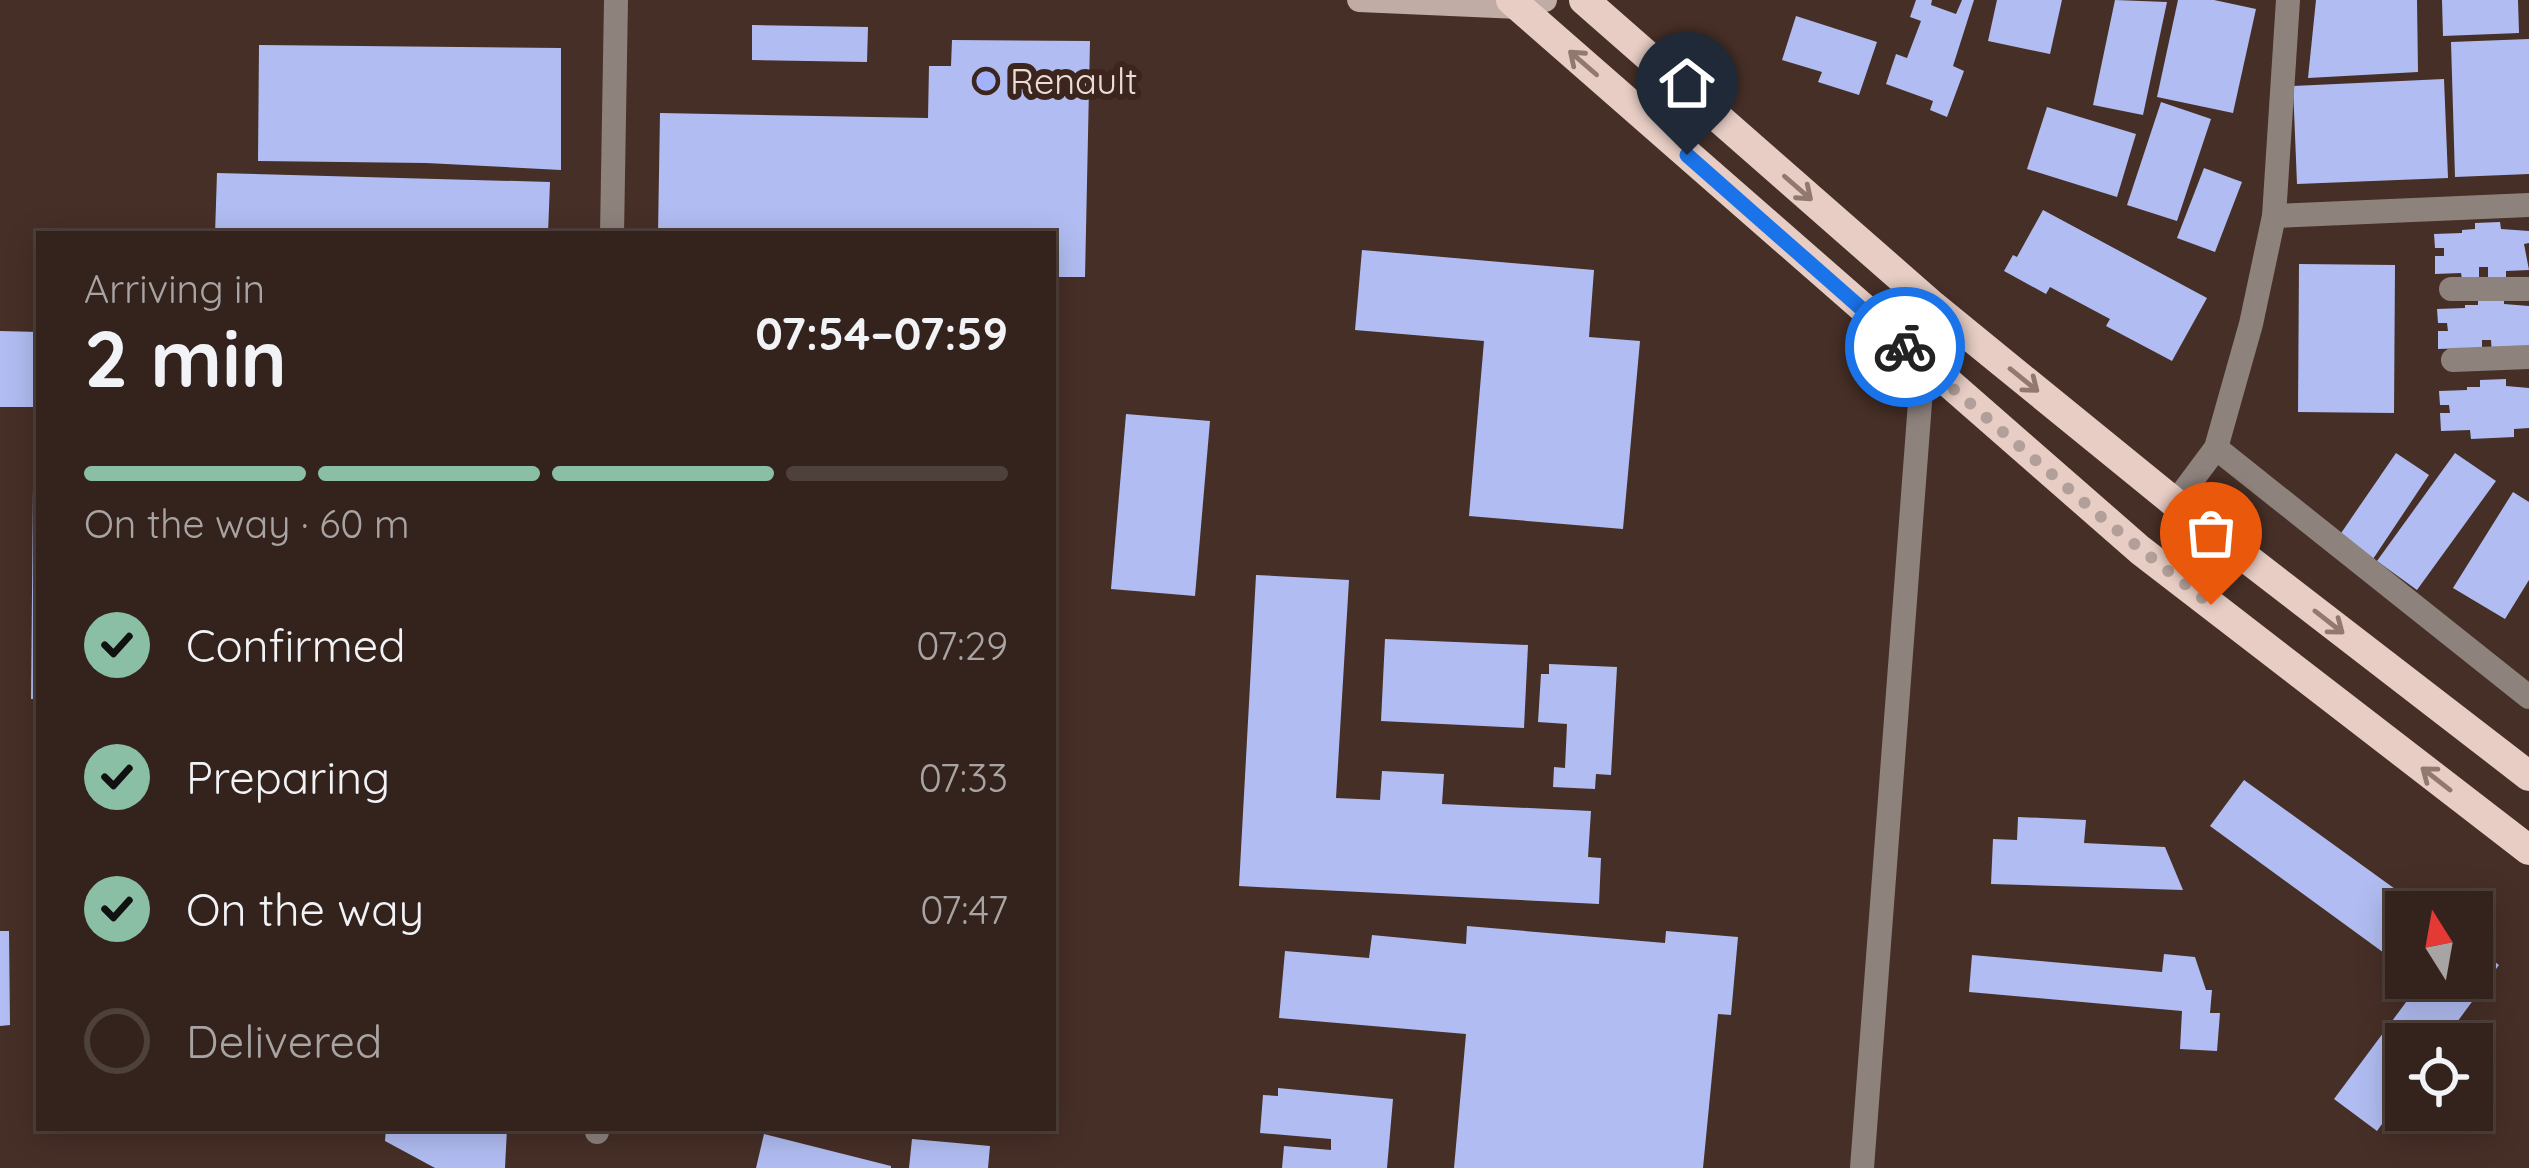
<!DOCTYPE html>
<meta charset="utf-8">
<style>
body{margin:0;font-family:Quicksand,sans-serif;background:#3c2b26;color:#f1f3f6;height:100vh;display:flex;flex-direction:column;font-size:45px;white-space:nowrap}
*{box-sizing:border-box;margin:0}
p{font-size:39px;color:#a9a4a4}
.icon{flex:none;width:66px;height:66px;fill:none;stroke:currentColor;stroke-width:2;stroke-linecap:round;stroke-linejoin:round}
.map{position:relative;flex:1;overflow:hidden}
.drawer{position:absolute;left:36px;top:231px;width:1020px;height:900px;display:flex;flex-direction:column;background:#34231d;border-radius:0px;box-shadow:0 6px 30px #0003,0 0 0 3px #4e403b}
.drawer>*{flex:none}
.needle{width:78px;rotate:349deg}
.fabs{position:absolute;left:2385px;top:891px;display:grid;gap:24px}
.fabs a{display:grid;place-items:center;width:108px;height:108px;border-radius:0px;background:#34231d;box-shadow:0 6px 30px #0003,0 0 0 3px #4e403b;font-size:60px}
.pin{position:absolute;display:grid;place-items:center;width:102px;height:102px;color:#fff;margin:-123px -51px;border-radius:50% 50% 50% 0;rotate:-45deg;box-shadow:0 0 12px #0007}
.pin .icon{rotate:45deg}
.courier{position:absolute;display:grid;place-items:center;width:120px;height:120px;margin:-60px;border:9px solid #1a73e8;border-radius:50%;background:#fff;color:#222;box-shadow:0 3px 15px #0007}
.headline em{font-style:normal;font-weight:800}
.headline div{display:flex;flex-direction:column-reverse}
.headline{display:flex;align-items:center;justify-content:space-between;height:204px;padding:0 48px}
h1{font-size:78px;font-weight:800;line-height:90px}
.bar{display:grid;grid-template-columns:repeat(4,1fr);gap:18px 12px;align-content:center;height:144px;padding:0 48px}
.bar i{height:15px;border-radius:9px;background:#4e403b}
.bar .active{background:#8abfa5}
.bar p{grid-column:span 4}
ol{padding:0 48px;list-style:none}
li{display:flex;align-items:center;gap:36px;height:132px}
li p{margin-inline-start:auto}
li .icon{padding:12px;border-radius:50%;background:#8abfa5;color:#111;stroke-width:4}
li:last-child{color:#a9a4a4}
li i{width:66px;height:66px;border:6px solid #4e403b;border-radius:50%}
.map>svg:first-child{display:block}
</style>
<div class="map">
<svg width="2529" height="1168" viewBox="0 0 2529 1168">
<rect width="100%" height="100%" fill="#462f27"/>
<g fill="#b1bdf2">
<polygon points="1916,0 1932,0 1931,5 1956,14 1962,0 1974,0 1953,66 1964,71 1947,117 1930,110 1933,101 1886,84 1896,54 1907,58 1921,21 1910,17"/>
<polygon points="1997,0 2062,0 2050,54 1988,41"/>
<polygon points="2115,0 2167,2 2143,115 2093,105"/>
<polygon points="2178,0 2214,0 2256,9 2233,113 2157,97"/>
<polygon points="2316,0 2417,0 2418,72 2308,78"/>
<polygon points="2442,0 2518,0 2519,33 2443,36"/>
<polygon points="1796,16 1877,42 1859,95 1818,82 1822,72 1782,60"/>
<polygon points="752,25 868,27 867,62 752,60"/>
<polygon points="2529,39 2529,174 2455,177 2451,42"/>
<polygon points="952,40 1090,41 1085,277 1053,277 1053,234 658,234 660,113 928,118 929,66 951,66"/>
<polygon points="259,45 561,48 561,170 426,163 258,161"/>
<polygon points="2444,79 2448,178 2297,184 2293,86"/>
<polygon points="2161,102 2211,119 2177,221 2127,205"/>
<polygon points="2047,107 2136,134 2117,197 2027,169"/>
<polygon points="2204,168 2242,182 2215,252 2177,238"/>
<polygon points="217,173 550,182 548,234 215,234"/>
<polygon points="2043,210 2207,298 2172,361 2106,326 2110,319 2050,287 2046,294 2004,271 2013,255 2017,257"/>
<polygon points="2500,222 2501,229 2529,231 2529,243 2524,244 2529,270 2506,271 2506,277 2488,278 2488,267 2479,267 2479,278 2462,279 2461,273 2435,274 2435,256 2444,256 2444,248 2435,248 2434,234 2462,233 2462,230 2475,229 2475,223"/>
<polygon points="1362,250 1594,270 1589,337 1640,341 1623,529 1469,516 1484,341 1355,330"/>
<polygon points="2299,264 2395,265 2394,413 2298,412"/>
<polygon points="2478,298 2504,298 2504,304 2529,306 2529,346 2492,355 2491,340 2482,340 2482,355 2467,348 2438,349 2438,331 2448,331 2447,323 2438,323 2437,309 2465,308 2465,305 2478,305"/>
<polygon points="0,331 39,332 39,407 0,407"/>
<polygon points="2506,379 2506,386 2529,388 2529,428 2514,429 2514,437 2471,439 2470,430 2441,431 2440,413 2450,413 2449,405 2440,405 2439,391 2467,390 2467,387 2480,387 2480,380"/>
<polygon points="1126,414 1210,421 1195,596 1111,589"/>
<polygon points="2396,453 2429,475 2371,562 2337,539"/>
<polygon points="2455,453 2496,481 2417,590 2377,561"/>
<polygon points="33,487 39,487 39,699 31,699"/>
<polygon points="2513,492 2529,502 2529,580 2505,619 2453,588"/>
<polygon points="1256,575 1349,580 1336,798 1380,800 1382,771 1444,774 1442,804 1591,811 1588,857 1601,858 1599,904 1239,886"/>
<polygon points="1385,639 1528,645 1524,728 1381,721"/>
<polygon points="1549,664 1617,667 1611,775 1596,774 1595,789 1553,787 1554,767 1565,768 1567,724 1538,722 1541,674 1549,674"/>
<polygon points="2244,780 2427,912 2406,912 2406,969 2210,826"/>
<polygon points="2018,817 2086,820 2084,843 2165,847 2183,890 1991,884 1993,839 2017,840"/>
<polygon points="1467,926 1665,943 1666,931 1738,937 1731,1015 1718,1014 1703,1168 1454,1168 1466,1034 1279,1018 1285,951 1369,958 1372,935 1466,944"/>
<polygon points="0,931 9,931 10,1025 0,1026"/>
<polygon points="2472,945 2499,965 2441,1044 2406,1044 2406,1091 2377,1131 2334,1099 2424,978 2472,978"/>
<polygon points="2164,954 2195,957 2206,990 2212,990 2210,1013 2220,1013 2217,1051 2180,1049 2182,1011 1969,992 1972,955 2162,972"/>
<polygon points="1278,1088 1393,1099 1387,1168 1282,1168 1284,1146 1331,1150 1331,1139 1260,1133 1263,1095 1278,1096"/>
<polygon points="386,1128 507,1128 505,1168 435,1168 385,1141"/>
<polygon points="764,1134 891,1166 891,1168 756,1168"/>
<polygon points="912,1139 990,1146 988,1168 909,1168"/>
</g>
<g fill="none" stroke-linecap="round" stroke-linejoin="round">
<g stroke="#8e827d" stroke-width="24">
<polyline points="2274,216 2529,205"/>
<polyline points="612,234 616,0"/>
<polyline points="2451,289 2529,289"/>
<polyline points="2453,360 2529,357"/>
<polyline points="2216,448 2529,697"/>
<polyline points="2175,503 2216,448 2251,324 2274,216 2288,0"/>
<polyline points="597,1132 597,1128"/>
<polyline points="1862,1168 1923,363 1933,306"/>
</g>
<polyline stroke="#c0aca5" stroke-width="24" points="1359,0 1519,7 1545,0"/>
<g stroke="#e7cdc4" stroke-width="30">
<polyline points="1511,0 2140,550 2529,850"/>
<polyline points="1584,0 1933,306 2175,503 2529,776"/>
</g>
</g>
<defs><path id="oneway-shaft" d="M-6 0H5M1.5-3L5.5 0L1.5 3" fill="none" stroke-width="1.6" stroke-linecap="round" stroke-linejoin="round" transform="scale(3)"/></defs>
<g stroke="#927970">
<use href="#oneway-shaft" transform="translate(1583 63) rotate(-139)"/>
<use href="#oneway-shaft" transform="translate(1798 188) rotate(41)"/>
<use href="#oneway-shaft" transform="translate(2024 380) rotate(39)"/>
<use href="#oneway-shaft" transform="translate(2329 622) rotate(38)"/>
<use href="#oneway-shaft" transform="translate(2436 779) rotate(-142)"/>
</g>
<g fill="none" stroke-linecap="round" stroke-linejoin="round">
<polyline stroke="#b29f99" stroke-width="12" stroke-dasharray="0 21.6" points="1905,347 2108,523 2211,605"/>
<polyline stroke="#1a73e8" stroke-width="15" points="1687,155 1905,347"/>
</g>
<circle fill="#a3b2fd" stroke="#3c251d" stroke-width="4.5" cx="986" cy="81" r="12"/>
<g text-anchor="middle" stroke-width="12" stroke-linejoin="round" paint-order="stroke">
<g font-size="36" fill="#ecdcd7" stroke="#3c251d" text-anchor="start">
<text x="1010" y="94">Renault</text>
</g>
</g>
</svg>
<div class="fabs">
<a><svg class="needle" viewBox="-14 -14 28 28"><path d="M0-13l5 13h-10z" fill="#e53935"/><path d="M0 13l5-13h-10z" fill="#a9a4a4"/></svg></a>
<a><svg class="icon" aria-label="locate" viewBox="0 0 24 24"><circle cx="12" cy="12" r="6"/><path d="M12 2v4M12 18v4M2 12h4M18 12h4"/></svg></a>
</div>
<div class="pin" style="left:2211px;top:605px;background:#ea580c"><svg class="icon" aria-label="bag" viewBox="0 0 24 24"><path d="M5 8h14l-1 12H6zM9 8a3 3 0 0 1 6 0"/></svg></div>
<div class="pin" style="left:1687px;top:155px;background:#1f2937"><svg class="icon" aria-label="home" viewBox="0 0 24 24"><path d="M3 11l9-7 9 7M6 9v11h12V9"/></svg></div>
<div class="courier" style="left:1905px;top:347px"><svg class="icon" aria-label="bike" viewBox="0 0 24 24"><circle cx="6" cy="16" r="4"/><circle cx="18" cy="16" r="4"/><path d="M6 16l4-8h5l3 8M10 8l3 8H6M13 5h3"/></svg></div>
<section class="drawer">
<div class="headline"><div><h1>2 min</h1><p>Arriving in</p></div><em>07:54–07:59</em></div>
<div class="bar"><i class="active"></i><i class="active"></i><i class="active"></i><i></i><p>On the way · 60 m</p></div>
<ol>
<li><svg class="icon" aria-label="check" viewBox="0 0 24 24"><path d="M5 12l5 5 9-10"/></svg>Confirmed<p>07:29</p></li>
<li><svg class="icon" aria-label="check" viewBox="0 0 24 24"><path d="M5 12l5 5 9-10"/></svg>Preparing<p>07:33</p></li>
<li><svg class="icon" aria-label="check" viewBox="0 0 24 24"><path d="M5 12l5 5 9-10"/></svg>On the way<p>07:47</p></li>
<li><i></i>Delivered</li>
</ol>
</section>
</div>
